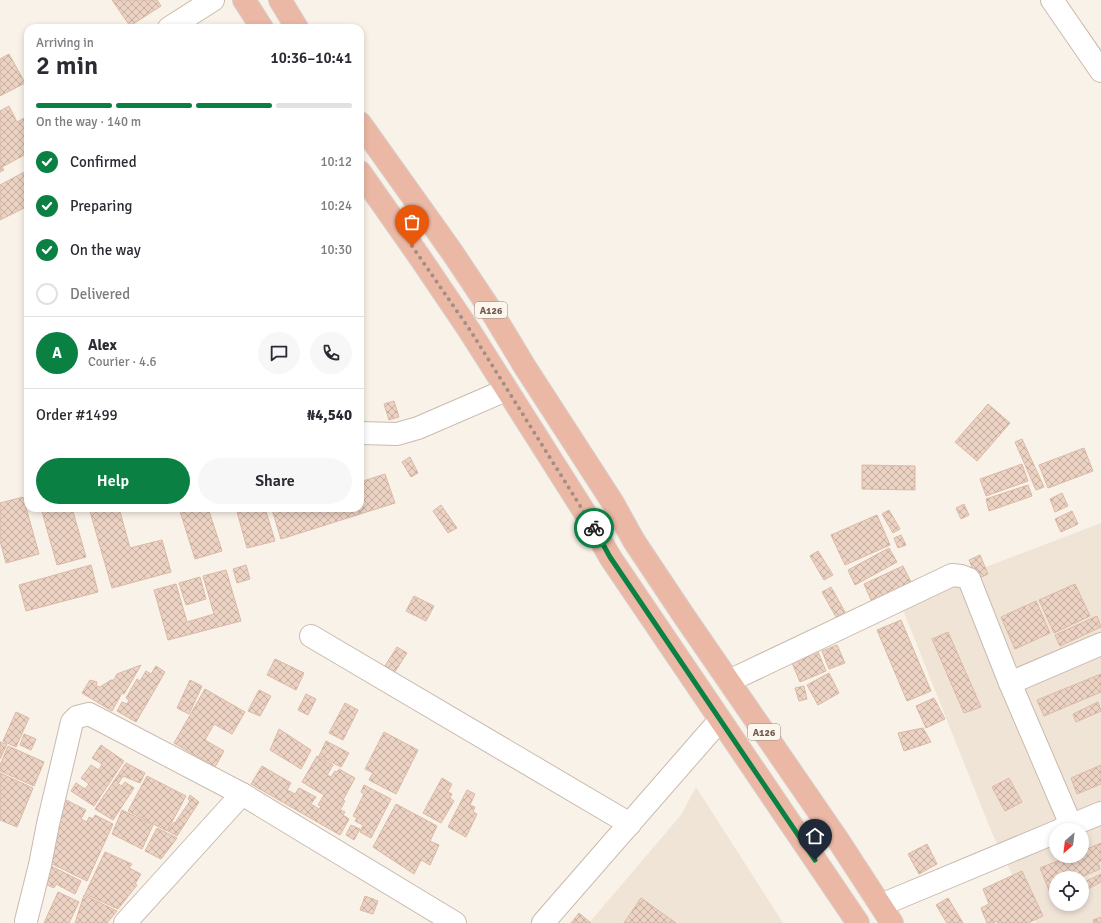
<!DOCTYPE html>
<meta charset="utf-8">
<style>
body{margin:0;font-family:Signika,sans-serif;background:#f7f7f7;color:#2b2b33;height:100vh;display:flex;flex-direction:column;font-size:15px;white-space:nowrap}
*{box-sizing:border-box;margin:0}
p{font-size:13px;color:#7c7c81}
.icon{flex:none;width:22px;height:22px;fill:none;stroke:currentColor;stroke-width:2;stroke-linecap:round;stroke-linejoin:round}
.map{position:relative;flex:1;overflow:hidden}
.drawer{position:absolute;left:24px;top:24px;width:340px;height:488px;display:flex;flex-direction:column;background:#fff;border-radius:12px;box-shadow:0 2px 6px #0003}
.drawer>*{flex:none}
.needle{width:26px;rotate:208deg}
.controls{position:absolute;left:1049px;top:823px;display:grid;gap:8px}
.controls a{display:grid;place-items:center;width:40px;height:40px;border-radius:50%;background:#fff;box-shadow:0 2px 6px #0003;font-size:20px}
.pin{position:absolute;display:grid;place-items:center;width:34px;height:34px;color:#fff;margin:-41px -17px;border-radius:50% 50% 50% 0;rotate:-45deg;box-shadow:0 0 4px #0007}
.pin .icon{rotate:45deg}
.courier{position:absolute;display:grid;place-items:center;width:40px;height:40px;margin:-20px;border:3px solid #0b8043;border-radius:50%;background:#fff;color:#222;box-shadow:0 1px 5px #0007}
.summary em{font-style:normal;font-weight:600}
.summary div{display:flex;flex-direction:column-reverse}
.summary{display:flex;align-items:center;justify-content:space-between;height:68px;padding:0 12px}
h1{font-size:26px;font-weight:600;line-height:30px}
.bar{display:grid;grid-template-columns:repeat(4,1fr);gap:6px 4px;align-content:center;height:48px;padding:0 12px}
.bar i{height:5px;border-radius:3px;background:#e1e1e2}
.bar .selected{background:#0b8043}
.bar p{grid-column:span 4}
.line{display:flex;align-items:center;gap:10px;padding:0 12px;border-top:1px solid #e1e1e2}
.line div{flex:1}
.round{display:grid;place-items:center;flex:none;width:42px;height:42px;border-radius:21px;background:#f7f7f7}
ol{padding:0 12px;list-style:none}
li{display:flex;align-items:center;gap:12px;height:44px}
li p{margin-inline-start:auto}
li .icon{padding:4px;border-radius:50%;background:#0b8043;color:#fff;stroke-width:4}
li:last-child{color:#7c7c81}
li i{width:22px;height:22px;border:2px solid #e1e1e2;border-radius:50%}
.button{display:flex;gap:8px;margin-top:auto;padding:8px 12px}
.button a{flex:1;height:46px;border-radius:24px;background:#0b8043;color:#fff;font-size:16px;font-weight:600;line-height:46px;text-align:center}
.button a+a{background:#f7f7f7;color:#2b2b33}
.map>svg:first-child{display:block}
</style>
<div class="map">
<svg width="1101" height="923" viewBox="0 0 1101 923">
<defs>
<pattern id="building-cross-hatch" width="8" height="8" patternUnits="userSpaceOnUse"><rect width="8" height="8" fill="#ebd2c3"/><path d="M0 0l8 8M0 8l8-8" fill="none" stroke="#c3ada1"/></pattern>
</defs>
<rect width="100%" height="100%" fill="#f9f2e8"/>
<g fill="#f0e4d7" fill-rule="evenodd">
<path d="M1101 523V923H1036L992 833 899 600ZM1056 830H1082V856H1056ZM1056 878H1082V904H1056Z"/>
<polygon points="696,787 783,923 589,923 681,815"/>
</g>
<g fill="url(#building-cross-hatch)" stroke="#dcb9a5">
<polygon points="112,0 157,0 161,6 130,26"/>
<polygon points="9,54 25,83 0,96 0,59"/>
<polygon points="9,106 17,122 28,116 28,153 2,167 4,170 0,172 0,111"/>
<polygon points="28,170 28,206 0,220 0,185"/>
<polygon points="394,401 399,417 389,420 384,404"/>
<polygon points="988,404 1010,423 977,461 955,442"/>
<polygon points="1022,439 1044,487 1036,490 1015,442"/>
<polygon points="1084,448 1093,471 1048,488 1039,465"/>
<polygon points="410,457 418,473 411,477 402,462"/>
<polygon points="1022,464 1028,481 986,496 980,479"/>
<polygon points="862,465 915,466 915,490 862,489"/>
<polygon points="385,474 395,503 281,539 272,510 279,508 360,508 360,482"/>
<polygon points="1028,485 1032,496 989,511 986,499"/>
<polygon points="1062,493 1068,506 1055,512 1050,499"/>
<polygon points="23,497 39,554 6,563 0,541 0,503"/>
<polygon points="964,504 969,515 961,519 956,508"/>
<polygon points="441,505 457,528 448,533 433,511"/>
<polygon points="41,508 72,508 86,557 57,565"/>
<polygon points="89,508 119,508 130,548 162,540 171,572 112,588"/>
<polygon points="179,508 208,508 222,551 195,559"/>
<polygon points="236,508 265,508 275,541 247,548"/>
<polygon points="889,510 900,529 893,533 882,514"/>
<polygon points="1072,511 1078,524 1061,532 1055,519"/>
<polygon points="877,515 890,545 845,565 831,535"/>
<polygon points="901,535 906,545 898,548 894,538"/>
<polygon points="889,548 897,562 855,585 848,570"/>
<polygon points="818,551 833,575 824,580 810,556"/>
<polygon points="980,555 988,574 977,579 969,560"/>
<polygon points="91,565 98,592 26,611 19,585"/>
<polygon points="246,565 250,579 237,583 233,569"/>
<polygon points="903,566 912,584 872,602 864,584"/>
<polygon points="226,570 241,621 168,640 154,590 176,584 187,622 214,614 203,576"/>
<polygon points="200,577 206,599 186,605 179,583"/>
<polygon points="1075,584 1090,616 1054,633 1039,600"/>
<polygon points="831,587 845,612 836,617 822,592"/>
<polygon points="414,596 434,606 426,621 406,611"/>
<polygon points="1036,601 1050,633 1015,649 1001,617"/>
<polygon points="1097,616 1101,627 1060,646 1055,635"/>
<polygon points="901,620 931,691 907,701 877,630"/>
<polygon points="948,632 981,707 964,713 932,639"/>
<polygon points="837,645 845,663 829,669 822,651"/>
<polygon points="397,647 407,653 391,678 381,672"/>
<polygon points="816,647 826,671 800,682 790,658"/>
<polygon points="275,659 304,673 296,690 267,675"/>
<polygon points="141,665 124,694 122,693 112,711 82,693 90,680 97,682 96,686 100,687 111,680 114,680 117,674"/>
<polygon points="156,666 165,672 136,722 117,711 122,702 127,704 129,700 126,698 137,679 140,681 146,671 151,674"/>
<polygon points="829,673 839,693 818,705 807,685"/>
<polygon points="1101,674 1101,692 1044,716 1037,700"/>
<polygon points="190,680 202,686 189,714 177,708"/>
<polygon points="804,686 807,699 799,701 795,688"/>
<polygon points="205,689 245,712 232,734 214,724 205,740 224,751 215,767 174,743"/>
<polygon points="259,690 271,696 260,716 248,711"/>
<polygon points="306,694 316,699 308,715 298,710"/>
<polygon points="934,698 945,719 926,728 916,706"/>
<polygon points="1098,702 1101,711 1076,722 1073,714"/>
<polygon points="345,703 358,710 343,740 329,733"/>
<polygon points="16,712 29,718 16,747 3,741"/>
<polygon points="923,728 931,742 904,751 898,733"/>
<polygon points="279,729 311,750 301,769 270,750"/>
<polygon points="384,732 418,750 396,794 369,780 373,773 365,769"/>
<polygon points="24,734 36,739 31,750 20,745"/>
<polygon points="326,741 349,753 341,767 319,756"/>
<polygon points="0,742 7,744 0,759"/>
<polygon points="101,745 124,761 94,806 71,791 76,783 85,789 89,784 81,778 91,765 99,770 102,764 92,758"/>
<polygon points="8,746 44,762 34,786 0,771 0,765"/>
<polygon points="317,756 333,765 327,775 331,777 335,771 337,772 339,769 355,778 343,800 345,801 340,810 345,812 343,815 349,819 340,835 251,784 262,766 291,783 287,790 295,794 299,788 316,797 311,804 319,809 321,806 318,805 324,795 302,782"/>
<polygon points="126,763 145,773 140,783 123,776 118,784 122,786 125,782 134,788 113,820 95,809"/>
<polygon points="1101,765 1101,784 1077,794 1071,778"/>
<polygon points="0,773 33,788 17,827 0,820"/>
<polygon points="147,776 186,796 167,831 128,811"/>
<polygon points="442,778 452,784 448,792 452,794 450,798 454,801 441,823 423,813"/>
<polygon points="1009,778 1022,802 1005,811 992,787"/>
<polygon points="364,785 391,799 371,838 360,832 363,825 355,821 357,818 353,816 364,794 361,792"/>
<polygon points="467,790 475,794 470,805 475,807 473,812 477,814 466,837 448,827"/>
<polygon points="190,795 199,802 177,836 168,831 174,822 175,823 190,801 188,799"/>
<polygon points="60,797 86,810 81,819 87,822 89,817 93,819 95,815 113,824 87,881 44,860"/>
<polygon points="396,804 437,826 430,841 439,845 430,865 421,860 414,874 373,847"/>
<polygon points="122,810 153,825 142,849 112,834"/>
<polygon points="351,825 360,829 354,840 346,835"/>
<polygon points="157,828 177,838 161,859 145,851"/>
<polygon points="1101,843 1101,861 1098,862 1100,869 1079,878 1075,878 1073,873 1061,878 1056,878 1056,899 1053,900 1040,868 1070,856 1082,856 1082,851"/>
<polygon points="927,844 937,864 919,874 908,854"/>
<polygon points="105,852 132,864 129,868 141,874 135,884 137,885 118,909 85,894"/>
<polygon points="45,863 81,881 75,894 56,884 54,888 37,880"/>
<polygon points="1022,871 1043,916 1028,923 998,923 997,921 993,923 987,923 981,908 989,904 983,889"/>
<polygon points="1101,874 1101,882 1082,892 1082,883"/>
<polygon points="58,892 79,902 69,923 44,923"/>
<polygon points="84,895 117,911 107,923 75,923"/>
<polygon points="365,896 378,901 373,914 360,910"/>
<polygon points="641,898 676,923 624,923"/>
<polygon points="948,898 963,923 947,923 936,905"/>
<polygon points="579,913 591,923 571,923"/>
<polygon points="1101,917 1101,923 1094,923 1093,920"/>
</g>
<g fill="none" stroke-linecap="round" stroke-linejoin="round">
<g stroke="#cabaaf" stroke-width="24">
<g id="minor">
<polyline points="1052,0 1101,71"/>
<polyline points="169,28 213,0"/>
<polyline points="360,433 397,434 418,428 506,390"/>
<polyline points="311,636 630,824"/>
<polyline points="729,681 952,575 961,576 969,579 1010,683 1071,825"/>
<polyline points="1010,683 1101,644"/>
<polyline points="1060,830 1101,813"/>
<polyline points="881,905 1056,832"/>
<polyline points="26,923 26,921 40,865 48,824 72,722 77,717 89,714 242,794"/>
<polyline points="125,923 242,794 455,923"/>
<polyline points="543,923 720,720"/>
</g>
</g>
<g stroke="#d7d1ce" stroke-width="24">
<g id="highway">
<polyline points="244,0 262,28"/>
<polyline points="280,0 297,28"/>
<polyline points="360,123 452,252 490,309 525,367 613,503 634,541 684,616 838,840 892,923"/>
<polyline points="360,172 421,259 469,330 587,516 610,557 858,923"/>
</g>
</g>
<use href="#minor" stroke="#fff" stroke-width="22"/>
<use href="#highway" stroke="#ecb8a6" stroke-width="22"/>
</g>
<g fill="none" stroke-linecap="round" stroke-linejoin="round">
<polyline stroke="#a08f85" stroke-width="4" stroke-dasharray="0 7.2" points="412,246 470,330 594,528"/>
<polyline stroke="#0b8043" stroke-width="5" points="594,528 610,557 656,625 815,860"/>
</g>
<g text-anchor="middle" stroke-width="3" stroke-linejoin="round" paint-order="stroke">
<g fill="#fdf6ed" stroke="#9a897e" stroke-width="1">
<rect x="475" y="302" width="32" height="16" rx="3"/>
<rect x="748" y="724" width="32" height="16" rx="3"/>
</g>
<g font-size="10" font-weight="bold" fill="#705a4f">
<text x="491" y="314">A126</text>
<text x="764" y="736">A126</text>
</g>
</g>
</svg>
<div class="controls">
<a><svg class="needle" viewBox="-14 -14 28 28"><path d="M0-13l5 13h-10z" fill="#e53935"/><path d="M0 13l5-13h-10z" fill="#7c7c81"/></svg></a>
<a><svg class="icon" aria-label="locate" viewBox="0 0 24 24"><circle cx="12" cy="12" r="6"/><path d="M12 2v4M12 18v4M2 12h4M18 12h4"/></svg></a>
</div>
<div class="pin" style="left:412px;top:246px;background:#ea580c"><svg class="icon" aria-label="bag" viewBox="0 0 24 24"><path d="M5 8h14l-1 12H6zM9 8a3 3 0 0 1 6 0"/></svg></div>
<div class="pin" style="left:815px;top:860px;background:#1f2937"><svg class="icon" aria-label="home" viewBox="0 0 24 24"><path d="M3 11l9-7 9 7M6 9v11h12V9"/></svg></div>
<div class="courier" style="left:594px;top:528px"><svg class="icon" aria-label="bike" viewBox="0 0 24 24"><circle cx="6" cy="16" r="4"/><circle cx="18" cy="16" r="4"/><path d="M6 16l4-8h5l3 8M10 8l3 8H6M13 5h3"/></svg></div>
<section class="drawer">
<div class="summary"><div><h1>2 min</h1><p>Arriving in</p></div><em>10:36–10:41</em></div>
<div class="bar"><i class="selected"></i><i class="selected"></i><i class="selected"></i><i></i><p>On the way · 140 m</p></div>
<ol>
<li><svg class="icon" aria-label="check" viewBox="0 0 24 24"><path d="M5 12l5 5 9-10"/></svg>Confirmed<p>10:12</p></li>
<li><svg class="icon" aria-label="check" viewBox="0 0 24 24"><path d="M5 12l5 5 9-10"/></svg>Preparing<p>10:24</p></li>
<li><svg class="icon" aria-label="check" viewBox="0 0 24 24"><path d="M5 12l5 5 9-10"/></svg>On the way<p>10:30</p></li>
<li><i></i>Delivered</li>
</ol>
<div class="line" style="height:72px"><b class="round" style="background:#0b8043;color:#fff">A</b><div><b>Alex</b><p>Courier · 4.6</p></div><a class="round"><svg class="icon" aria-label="chat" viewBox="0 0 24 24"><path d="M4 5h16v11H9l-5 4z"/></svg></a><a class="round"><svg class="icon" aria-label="phone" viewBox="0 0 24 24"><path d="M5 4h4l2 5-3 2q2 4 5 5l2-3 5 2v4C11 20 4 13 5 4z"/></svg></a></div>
<div class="line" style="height:52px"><div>Order #1499</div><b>₦4,540</b></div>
<div class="button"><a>Help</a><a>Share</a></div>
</section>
</div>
